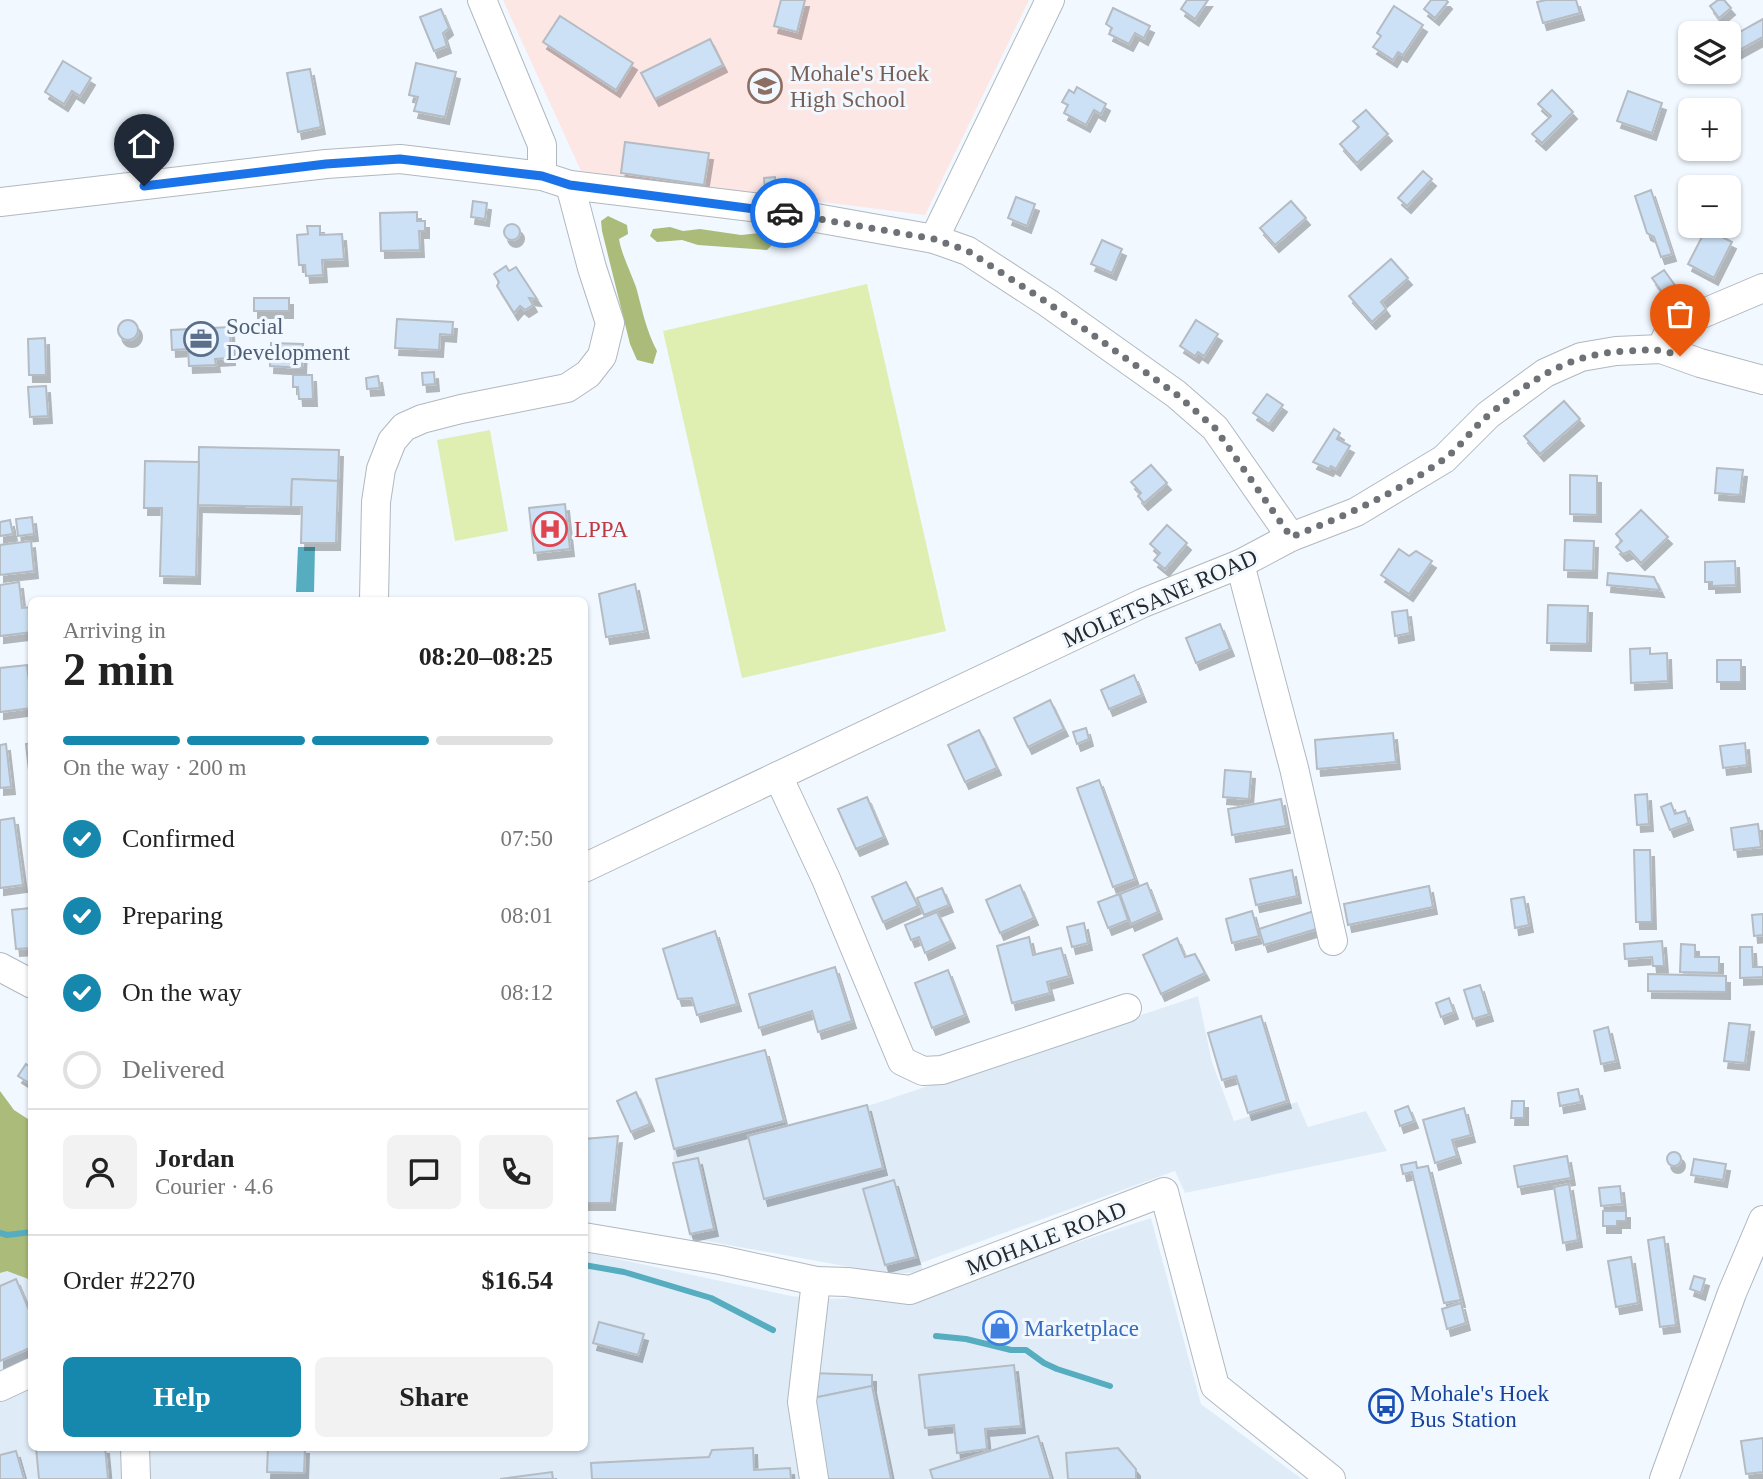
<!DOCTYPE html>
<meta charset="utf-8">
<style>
body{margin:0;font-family:"Times New Roman",serif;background:#f2f2f2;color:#222;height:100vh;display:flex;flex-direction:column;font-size:26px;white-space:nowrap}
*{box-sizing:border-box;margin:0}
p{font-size:23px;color:#767676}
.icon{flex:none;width:38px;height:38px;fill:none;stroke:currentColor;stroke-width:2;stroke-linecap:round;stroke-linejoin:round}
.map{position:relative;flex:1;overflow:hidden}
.drawer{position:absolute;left:28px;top:597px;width:560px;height:854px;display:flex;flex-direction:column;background:#fff;border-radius:10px;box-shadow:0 2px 5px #0004}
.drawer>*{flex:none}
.buttons{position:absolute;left:1678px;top:21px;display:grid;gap:14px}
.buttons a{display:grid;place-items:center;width:63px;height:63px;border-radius:10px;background:#fff;box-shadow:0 2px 5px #0004;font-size:35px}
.pin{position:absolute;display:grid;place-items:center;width:60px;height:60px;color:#fff;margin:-72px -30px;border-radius:50% 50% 50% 0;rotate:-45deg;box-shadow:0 0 7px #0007}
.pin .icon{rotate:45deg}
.courier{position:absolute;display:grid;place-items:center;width:70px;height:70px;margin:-35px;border:5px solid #1a73e8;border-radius:50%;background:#fff;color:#222;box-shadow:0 2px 9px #0007}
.head em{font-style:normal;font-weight:800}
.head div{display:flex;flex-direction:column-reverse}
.head{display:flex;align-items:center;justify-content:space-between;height:119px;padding:0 35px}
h1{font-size:46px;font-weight:800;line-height:52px}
.bar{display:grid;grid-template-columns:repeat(4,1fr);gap:10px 7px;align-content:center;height:84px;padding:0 35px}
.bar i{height:9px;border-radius:5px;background:#e0e0e0}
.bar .active{background:#1688ad}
.bar p{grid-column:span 4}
.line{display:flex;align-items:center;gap:18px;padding:0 35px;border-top:2px solid #e0e0e0}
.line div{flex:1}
.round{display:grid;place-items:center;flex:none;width:74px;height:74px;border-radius:10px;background:#f2f2f2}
ol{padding:0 35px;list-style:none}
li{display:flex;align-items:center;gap:21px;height:77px}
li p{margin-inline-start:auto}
li .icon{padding:7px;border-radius:50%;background:#1688ad;color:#fff;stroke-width:4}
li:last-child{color:#767676}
li i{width:38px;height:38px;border:4px solid #e0e0e0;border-radius:50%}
.primary-button{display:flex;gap:14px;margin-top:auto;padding:14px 35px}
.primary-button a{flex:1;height:80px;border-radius:10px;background:#1688ad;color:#fff;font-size:28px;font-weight:800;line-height:80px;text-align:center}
.primary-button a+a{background:#f2f2f2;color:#222}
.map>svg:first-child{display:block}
</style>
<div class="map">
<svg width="1763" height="1479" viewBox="0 0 1763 1479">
<defs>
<filter id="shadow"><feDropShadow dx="4" dy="7" stdDeviation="0" flood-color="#0004"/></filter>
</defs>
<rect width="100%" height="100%" fill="#f1f8ff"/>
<g fill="#dfecf8">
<polygon points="1198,996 1212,1062 1234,1121 1297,1102 1308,1127 1366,1111 1387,1151 1185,1193 1175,1171 921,1263 923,1272 888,1274 690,1238 673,1163 674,1149 656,1079 765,1050 786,1126 874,1104"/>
<polygon points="1151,1218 1201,1404 1302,1479 0,1479 0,1233 31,1232 32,1447 584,1447 585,1252 791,1296 824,1299 916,1296"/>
</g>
<polygon fill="#fde7e5" points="503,0 1029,0 925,215 581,171"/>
<g fill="#dfeeb1">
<polygon points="867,284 946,631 742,678 663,331"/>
<polygon points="490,430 508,531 455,541 437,440"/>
</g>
<g fill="#abbb7a">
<path d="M608 216 627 225 628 234 619 239C622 256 630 270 636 287 643 312 645 327 657 351L653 364 637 360 630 344 602 231 601 221Z"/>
<polygon points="670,227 683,231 700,229 741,235 770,232 775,242 767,250 698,245 682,240 657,242 650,236 653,229"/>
<polygon points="0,1091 14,1110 31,1121 31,1280 7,1271 0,1273"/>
</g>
<polygon fill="#55adbf" points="298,547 315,547 314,592 296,592"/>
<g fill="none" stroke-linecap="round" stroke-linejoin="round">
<g stroke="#55adbf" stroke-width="6">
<polyline points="0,1233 7,1235 32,1232"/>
<polyline points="584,1265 624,1272 711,1298 773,1330"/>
<polyline points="936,1336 966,1339 1011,1350 1026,1350 1044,1363 1057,1369 1110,1386"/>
</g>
</g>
<g fill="#cce1f5" stroke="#b5bbc2" stroke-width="2" filter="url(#shadow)">
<polygon points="781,0 805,0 797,32 774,26"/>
<polygon points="1187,0 1208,0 1195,19 1181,9"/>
<polygon points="1446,0 1448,2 1435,18 1424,9 1431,0"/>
<polygon points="1546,0 1576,0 1580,13 1543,23 1537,2"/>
<polygon points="1718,0 1724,0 1731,8 1719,18 1710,6"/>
<polygon points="1394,6 1423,25 1403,55 1398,52 1393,60 1373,47 1381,36 1377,33"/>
<polygon points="1113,8 1150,26 1144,38 1135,33 1129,44 1109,34 1112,28 1106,24"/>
<polygon points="441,9 449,28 443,33 447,46 434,51 420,17"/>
<polygon points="560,16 633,63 616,90 543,42"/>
<polygon points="1763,19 1763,37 1734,53 1729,43 1729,38"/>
<polygon points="710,39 723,65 655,99 641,73"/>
<polygon points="63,61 91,78 80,96 72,91 64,104 45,92"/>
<polygon points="416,63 456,72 445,117 414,111 418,97 409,95"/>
<polygon points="310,69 321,127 298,132 287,73"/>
<polygon points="1077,87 1106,104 1101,114 1094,110 1086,125 1064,113 1068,105 1062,102 1069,90 1074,93"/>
<polygon points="1552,90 1573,112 1542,143 1532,134 1551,116 1538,104"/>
<polygon points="1628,91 1662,103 1652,133 1617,121"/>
<polygon points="1366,110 1388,134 1357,163 1340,144 1359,127 1353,121"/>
<polygon points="625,142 709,153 704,185 621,173"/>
<polygon points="1423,171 1432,179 1407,206 1398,198"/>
<polygon points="775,177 776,190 765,191 764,178"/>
<polygon points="1651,190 1672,254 1661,257 1654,237 1647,233 1635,196"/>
<polygon points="1016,197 1035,204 1027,226 1008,218"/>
<polygon points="473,201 487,203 485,219 471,217"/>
<polygon points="1291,201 1306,218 1275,245 1260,228"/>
<polygon points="417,212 417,221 425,221 425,231 419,231 420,250 381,251 380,213"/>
<circle cx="512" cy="232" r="8"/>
<polygon points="307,226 320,226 320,235 342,234 344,259 322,260 323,275 306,276 305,265 299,265 297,235 308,234"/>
<polygon points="1706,229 1732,242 1714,278 1688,264"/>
<polygon points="1102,240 1122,249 1112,273 1091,264"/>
<polygon points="1391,259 1408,278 1381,302 1386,309 1372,322 1349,296"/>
<polygon points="506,266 509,271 516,267 537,299 529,298 533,305 525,310 520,306 514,313 497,286 499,282 494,274"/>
<polygon points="1664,270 1679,291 1667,299 1652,278"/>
<rect x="254" y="298" width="35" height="13"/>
<polygon points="397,319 453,322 452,335 440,334 439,350 395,348"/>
<circle cx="128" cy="330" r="10"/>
<polygon points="1196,320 1218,334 1204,356 1198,352 1195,356 1180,346"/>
<polygon points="230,327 231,358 215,359 216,365 189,366 188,349 172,350 171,330"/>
<polygon points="45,338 46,375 29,375 28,339"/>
<polygon points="271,343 303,344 302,368 270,366"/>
<polygon points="434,372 435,384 423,385 422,373"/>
<polygon points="293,375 312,375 313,399 299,399 298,387 293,387"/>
<polygon points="378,376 380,388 367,389 366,378"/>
<polygon points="46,386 48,416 30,417 28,387"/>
<polygon points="1267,394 1283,405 1269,424 1253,413"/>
<polygon points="1564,401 1580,419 1540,454 1524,436"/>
<polygon points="1334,429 1340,433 1337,439 1350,446 1336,469 1331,466 1329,469 1313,462"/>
<polygon points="199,447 339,450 338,481 292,479 291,507 198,505"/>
<polygon points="145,461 199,462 196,577 160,576 162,508 144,508"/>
<polygon points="1151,465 1167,483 1144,503 1138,496 1141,493 1131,482"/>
<polygon points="1717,468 1743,470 1740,495 1715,493"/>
<polygon points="1570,475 1597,476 1597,515 1570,514"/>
<polygon points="292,479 338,481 336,543 301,543 302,507 291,507"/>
<polygon points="565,504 570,549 534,553 529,508"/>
<polygon points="1641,510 1668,537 1641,563 1630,551 1623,554 1616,547 1622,541 1616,534"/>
<polygon points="32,517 34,534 18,536 16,519"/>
<polygon points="10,520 13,534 0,536 0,522"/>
<polygon points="1167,525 1187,543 1165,569 1154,560 1160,553 1150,544"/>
<polygon points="1565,540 1594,541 1593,571 1564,570"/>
<polygon points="31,541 34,571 0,575 0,545"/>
<polygon points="1399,549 1409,556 1416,551 1432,561 1409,594 1381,575"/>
<polygon points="1735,561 1736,585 1712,586 1712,582 1705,582 1705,562"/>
<polygon points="1608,573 1654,577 1660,590 1607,585"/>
<polygon points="19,582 22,608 32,607 32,632 0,636 0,585"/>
<polygon points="635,584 645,631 606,637 599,594"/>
<polygon points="1548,605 1588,606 1587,644 1547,643"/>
<polygon points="1407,610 1410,633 1395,636 1392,612"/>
<polygon points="1220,624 1230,649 1196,663 1186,638"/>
<polygon points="1650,648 1650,654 1667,653 1668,681 1631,683 1630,649"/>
<rect x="1717" y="660" width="24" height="22"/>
<polygon points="27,665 32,708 0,712 0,668"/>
<polygon points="1134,675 1142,695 1109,709 1101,690"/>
<polygon points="1050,700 1064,729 1028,747 1014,718"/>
<polygon points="1086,728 1089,739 1077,744 1073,732"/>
<polygon points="979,730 997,768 965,782 948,745"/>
<polygon points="1393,733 1396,762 1317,769 1315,740"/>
<polygon points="32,743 32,797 26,744"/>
<polygon points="1745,743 1747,765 1723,768 1720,746"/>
<polygon points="6,744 11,787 0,788 0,745"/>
<polygon points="1225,770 1251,772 1249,799 1223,797"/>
<polygon points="1099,780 1135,879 1113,887 1077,788"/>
<polygon points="1647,794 1649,824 1637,825 1635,795"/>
<polygon points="867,797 884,837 856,849 838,809"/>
<polygon points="1281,799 1286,826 1232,835 1228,809"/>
<polygon points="1671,803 1675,814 1685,811 1689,823 1670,830 1661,807"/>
<polygon points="14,818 23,885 0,888 0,820"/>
<polygon points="1758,824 1761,847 1734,850 1731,828"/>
<polygon points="1634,850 1650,850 1652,922 1636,922"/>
<polygon points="1292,870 1297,896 1256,905 1250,879"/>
<polygon points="906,882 918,906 883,922 872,897"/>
<polygon points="1147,883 1158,912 1131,924 1120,894"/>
<polygon points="1020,885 1034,918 1000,933 986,900"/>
<polygon points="1429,886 1433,907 1348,925 1344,904"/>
<polygon points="942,888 949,905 924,915 917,898"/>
<polygon points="1119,894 1128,920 1108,928 1098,902"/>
<polygon points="1524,897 1529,925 1515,928 1511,899"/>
<polygon points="30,908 32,948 16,949 12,910"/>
<polygon points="1320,909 1326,926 1264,945 1259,929"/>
<polygon points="1252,911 1259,936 1232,943 1226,919"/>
<polygon points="937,912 951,941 925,953 919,937 911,940 905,925"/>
<polygon points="1763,914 1763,935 1754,936 1752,915"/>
<polygon points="1084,923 1088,943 1072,947 1067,927"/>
<polygon points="715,931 737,1004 697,1015 692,998 678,999 663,949"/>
<polygon points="1029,937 1033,955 1061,948 1069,976 1047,982 1050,993 1012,1003 997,946"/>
<polygon points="1177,938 1185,957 1195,954 1205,973 1161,994 1143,955"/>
<polygon points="1662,941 1664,966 1653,966 1652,957 1625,959 1624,944"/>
<polygon points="1681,944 1695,945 1695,957 1719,957 1719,973 1680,972"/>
<polygon points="1740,947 1752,947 1753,967 1763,967 1763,977 1740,978"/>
<polygon points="835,967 852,1021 818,1032 812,1011 759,1028 749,994"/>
<polygon points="948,970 965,1015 932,1028 915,983"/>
<polygon points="1648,974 1726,976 1726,992 1648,991"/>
<polygon points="1480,985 1489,1014 1473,1019 1464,990"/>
<polygon points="1449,998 1454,1012 1441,1017 1436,1003"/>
<polygon points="1261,1016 1287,1101 1248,1113 1236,1076 1222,1080 1208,1033"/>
<polygon points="1729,1023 1750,1025 1745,1063 1724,1061"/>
<polygon points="1608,1027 1616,1061 1601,1064 1594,1031"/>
<polygon points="765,1050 784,1121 674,1149 656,1079"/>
<polygon points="26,1064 32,1068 32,1085 18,1076"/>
<polygon points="1578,1089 1581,1102 1560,1106 1558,1093"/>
<polygon points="636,1092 650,1124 631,1132 617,1101"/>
<polygon points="1512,1101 1524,1101 1524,1118 1511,1118"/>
<polygon points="867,1105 883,1168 764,1199 748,1136"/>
<polygon points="1408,1106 1414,1121 1400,1126 1395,1111"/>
<polygon points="1464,1108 1471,1135 1452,1140 1457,1156 1435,1163 1423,1120"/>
<polygon points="618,1136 611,1203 584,1203 584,1139"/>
<circle cx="1674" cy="1159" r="7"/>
<polygon points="1567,1156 1571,1178 1518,1187 1514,1166"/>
<polygon points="698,1158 714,1229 690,1234 673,1163"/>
<polygon points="1694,1159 1726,1164 1723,1180 1691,1175"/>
<polygon points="1416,1162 1417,1168 1428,1166 1461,1300 1444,1303 1412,1172 1403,1174 1401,1165"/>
<polygon points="894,1180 916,1257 885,1265 863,1189"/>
<polygon points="1569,1184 1578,1240 1563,1243 1554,1187"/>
<polygon points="1620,1186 1622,1204 1601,1206 1599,1188"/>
<polygon points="1603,1211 1626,1211 1626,1221 1617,1221 1617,1226 1603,1226"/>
<polygon points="1664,1237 1676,1325 1660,1327 1648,1240"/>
<polygon points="1631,1257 1638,1303 1616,1307 1608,1261"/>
<polygon points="1694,1276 1705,1279 1701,1293 1690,1289"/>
<polygon points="16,1279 29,1310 32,1309 32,1347 0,1361 0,1286"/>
<polygon points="1461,1303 1466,1323 1447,1329 1442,1309"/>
<polygon points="599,1322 644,1334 638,1355 593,1343"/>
<polygon points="1014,1365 1021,1426 985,1429 987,1449 957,1453 954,1425 925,1428 919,1375"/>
<polygon points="810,1373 872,1375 872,1386 808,1399"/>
<polygon points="872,1386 891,1479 824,1479 808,1399"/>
<polygon points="1038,1436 1051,1479 933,1479 930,1470"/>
<polygon points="1763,1438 1763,1472 1746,1474 1741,1441"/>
<polygon points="36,1447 105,1447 108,1479 39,1479"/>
<polygon points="268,1447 305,1447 304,1473 267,1472"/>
<polygon points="753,1448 754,1470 790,1468 791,1479 592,1479 591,1463 709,1457 712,1450"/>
<polygon points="1118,1448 1136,1469 1136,1479 1068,1479 1066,1453"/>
<polygon points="16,1451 24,1479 0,1479 0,1455"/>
<polygon points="552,1472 553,1479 500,1479"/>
</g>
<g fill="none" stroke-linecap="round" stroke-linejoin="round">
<g stroke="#b1b8be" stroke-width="30">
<g id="minor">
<polyline points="482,0 542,145 542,176"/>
<polyline points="0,202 326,164 400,159 542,176 570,185 760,208 934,239 968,251 1048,303 1176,394 1215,428 1291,537"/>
<polyline points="934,239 1050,0"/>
<polyline points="1661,349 1671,327 1763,288"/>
<polyline points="1240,564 1294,768 1333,941"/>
<polyline points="374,600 376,502 381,469 392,441 404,427 422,419 461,409 567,388 588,374 602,356 610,323 592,268 570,185"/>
<polyline points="778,776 826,879 902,1061 923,1071 942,1070 1127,1008"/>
<polyline points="584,868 1143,603 1240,564 1291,537 1356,512 1444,459 1488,415 1545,373 1581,357 1616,351 1661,349 1700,363 1763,380"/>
<polyline points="0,967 32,984"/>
<polyline points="584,1237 720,1260 816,1281 847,1282 910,1290 1164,1192 1215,1386 1331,1479"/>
<polyline points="0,1387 32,1372"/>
<polyline points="135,1447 136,1479"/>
<polyline points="814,1479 802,1402 816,1281"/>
<polyline points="1664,1479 1732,1293 1763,1220"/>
</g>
</g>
<use href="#minor" stroke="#fff" stroke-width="28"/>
</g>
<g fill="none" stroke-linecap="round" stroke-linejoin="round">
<path stroke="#6e7276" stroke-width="7" stroke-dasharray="0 12.6" d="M785 213 934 239 968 251 1048 303 1176 394 1215 428 1291 537C1345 516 1397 493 1444 459 1461 447 1473 427 1490 414 1533 378 1570 353 1628 351 1650 350 1659 348 1680 356"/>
<polyline stroke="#1a73e8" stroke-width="9" points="144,186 326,164 400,159 542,176 570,185 785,213"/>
</g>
<defs>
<g id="school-ring" transform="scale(1.75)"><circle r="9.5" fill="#f1f8ff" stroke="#8d6e63" stroke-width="1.5"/><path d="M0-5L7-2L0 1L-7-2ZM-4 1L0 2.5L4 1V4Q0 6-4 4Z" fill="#8d6e63"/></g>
<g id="office-ring" transform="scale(1.75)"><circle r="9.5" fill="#f1f8ff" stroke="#5c6f8a" stroke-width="1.5"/><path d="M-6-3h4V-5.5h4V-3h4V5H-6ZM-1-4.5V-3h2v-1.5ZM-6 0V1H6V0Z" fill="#5c6f8a"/></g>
<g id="hospital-ring" transform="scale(1.75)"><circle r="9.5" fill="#f1f8ff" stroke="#e0444e" stroke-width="1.5"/><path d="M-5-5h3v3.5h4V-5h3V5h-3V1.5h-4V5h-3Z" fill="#e0444e"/></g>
<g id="shop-ring" transform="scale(1.75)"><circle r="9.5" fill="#f1f8ff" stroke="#3f7fe0" stroke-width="1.5"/><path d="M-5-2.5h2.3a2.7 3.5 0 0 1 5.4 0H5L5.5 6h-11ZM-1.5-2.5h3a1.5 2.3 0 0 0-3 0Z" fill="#3f7fe0"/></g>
<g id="bus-ring" transform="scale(1.75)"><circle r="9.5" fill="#f1f8ff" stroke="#1a4fb4" stroke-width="1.5"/><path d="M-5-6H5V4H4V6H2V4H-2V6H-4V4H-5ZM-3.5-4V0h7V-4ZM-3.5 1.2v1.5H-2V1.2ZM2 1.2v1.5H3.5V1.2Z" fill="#1a4fb4"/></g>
</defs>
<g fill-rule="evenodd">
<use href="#school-ring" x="765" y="86"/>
<use href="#office-ring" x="201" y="339"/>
<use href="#hospital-ring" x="550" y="529"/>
<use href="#shop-ring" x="1000" y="1328"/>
<use href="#bus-ring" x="1386" y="1406"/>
</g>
<g text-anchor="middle" stroke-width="6" stroke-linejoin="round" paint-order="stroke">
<g font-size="23" fill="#785e54" stroke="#f1f8ff" text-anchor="start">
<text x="790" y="81">Mohale's Hoek<tspan x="790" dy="26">High School</tspan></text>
</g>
<g font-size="23" fill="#4e5e75" stroke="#f1f8ff" text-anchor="start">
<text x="226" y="334">Social<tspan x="226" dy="26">Development</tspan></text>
</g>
<g font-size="23" fill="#be3a42" stroke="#f1f8ff" text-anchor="start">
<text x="574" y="537">LPPA</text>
</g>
<g font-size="23" fill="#272a2c" stroke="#f1f8ff">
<text transform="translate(1160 598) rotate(-24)" y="8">MOLETSANE ROAD</text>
<text transform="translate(1046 1238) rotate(-21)" y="8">MOHALE ROAD</text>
</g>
<g font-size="23" fill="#366cbe" stroke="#f1f8ff" text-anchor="start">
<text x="1024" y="1336">Marketplace</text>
</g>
<g font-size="23" fill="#164399" stroke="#f1f8ff" text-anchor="start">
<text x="1410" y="1401">Mohale's Hoek<tspan x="1410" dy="26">Bus Station</tspan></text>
</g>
</g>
</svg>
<div class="buttons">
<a><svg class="icon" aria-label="layers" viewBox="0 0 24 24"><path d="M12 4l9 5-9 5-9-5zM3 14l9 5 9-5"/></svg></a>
<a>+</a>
<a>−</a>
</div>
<div class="pin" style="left:1680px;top:356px;background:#ea580c"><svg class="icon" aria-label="bag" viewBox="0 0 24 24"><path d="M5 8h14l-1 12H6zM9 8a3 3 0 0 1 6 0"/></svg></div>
<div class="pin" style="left:144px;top:186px;background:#1f2937"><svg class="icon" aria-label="home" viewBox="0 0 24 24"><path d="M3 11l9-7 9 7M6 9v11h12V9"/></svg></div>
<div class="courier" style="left:785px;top:213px"><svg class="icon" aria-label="car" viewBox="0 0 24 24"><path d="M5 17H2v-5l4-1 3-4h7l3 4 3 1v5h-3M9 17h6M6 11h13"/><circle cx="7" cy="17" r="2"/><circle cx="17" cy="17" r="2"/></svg></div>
<section class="drawer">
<div class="head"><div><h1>2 min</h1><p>Arriving in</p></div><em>08:20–08:25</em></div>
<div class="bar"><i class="active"></i><i class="active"></i><i class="active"></i><i></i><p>On the way · 200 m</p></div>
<ol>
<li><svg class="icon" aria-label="check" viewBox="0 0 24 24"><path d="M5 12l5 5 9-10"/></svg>Confirmed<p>07:50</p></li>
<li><svg class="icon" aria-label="check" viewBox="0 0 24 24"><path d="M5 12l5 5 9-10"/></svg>Preparing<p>08:01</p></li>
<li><svg class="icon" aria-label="check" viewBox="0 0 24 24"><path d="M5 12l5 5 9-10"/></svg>On the way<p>08:12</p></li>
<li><i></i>Delivered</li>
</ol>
<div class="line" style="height:126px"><a class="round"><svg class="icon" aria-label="person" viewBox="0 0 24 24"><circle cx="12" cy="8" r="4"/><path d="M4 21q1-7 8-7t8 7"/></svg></a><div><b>Jordan</b><p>Courier · 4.6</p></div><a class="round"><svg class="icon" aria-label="chat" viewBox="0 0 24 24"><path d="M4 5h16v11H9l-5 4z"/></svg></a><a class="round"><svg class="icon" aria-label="phone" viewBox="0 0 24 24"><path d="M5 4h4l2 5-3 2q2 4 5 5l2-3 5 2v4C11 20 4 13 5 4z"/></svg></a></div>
<div class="line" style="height:91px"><div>Order #2270</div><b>$16.54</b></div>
<div class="primary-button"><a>Help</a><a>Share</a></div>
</section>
</div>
